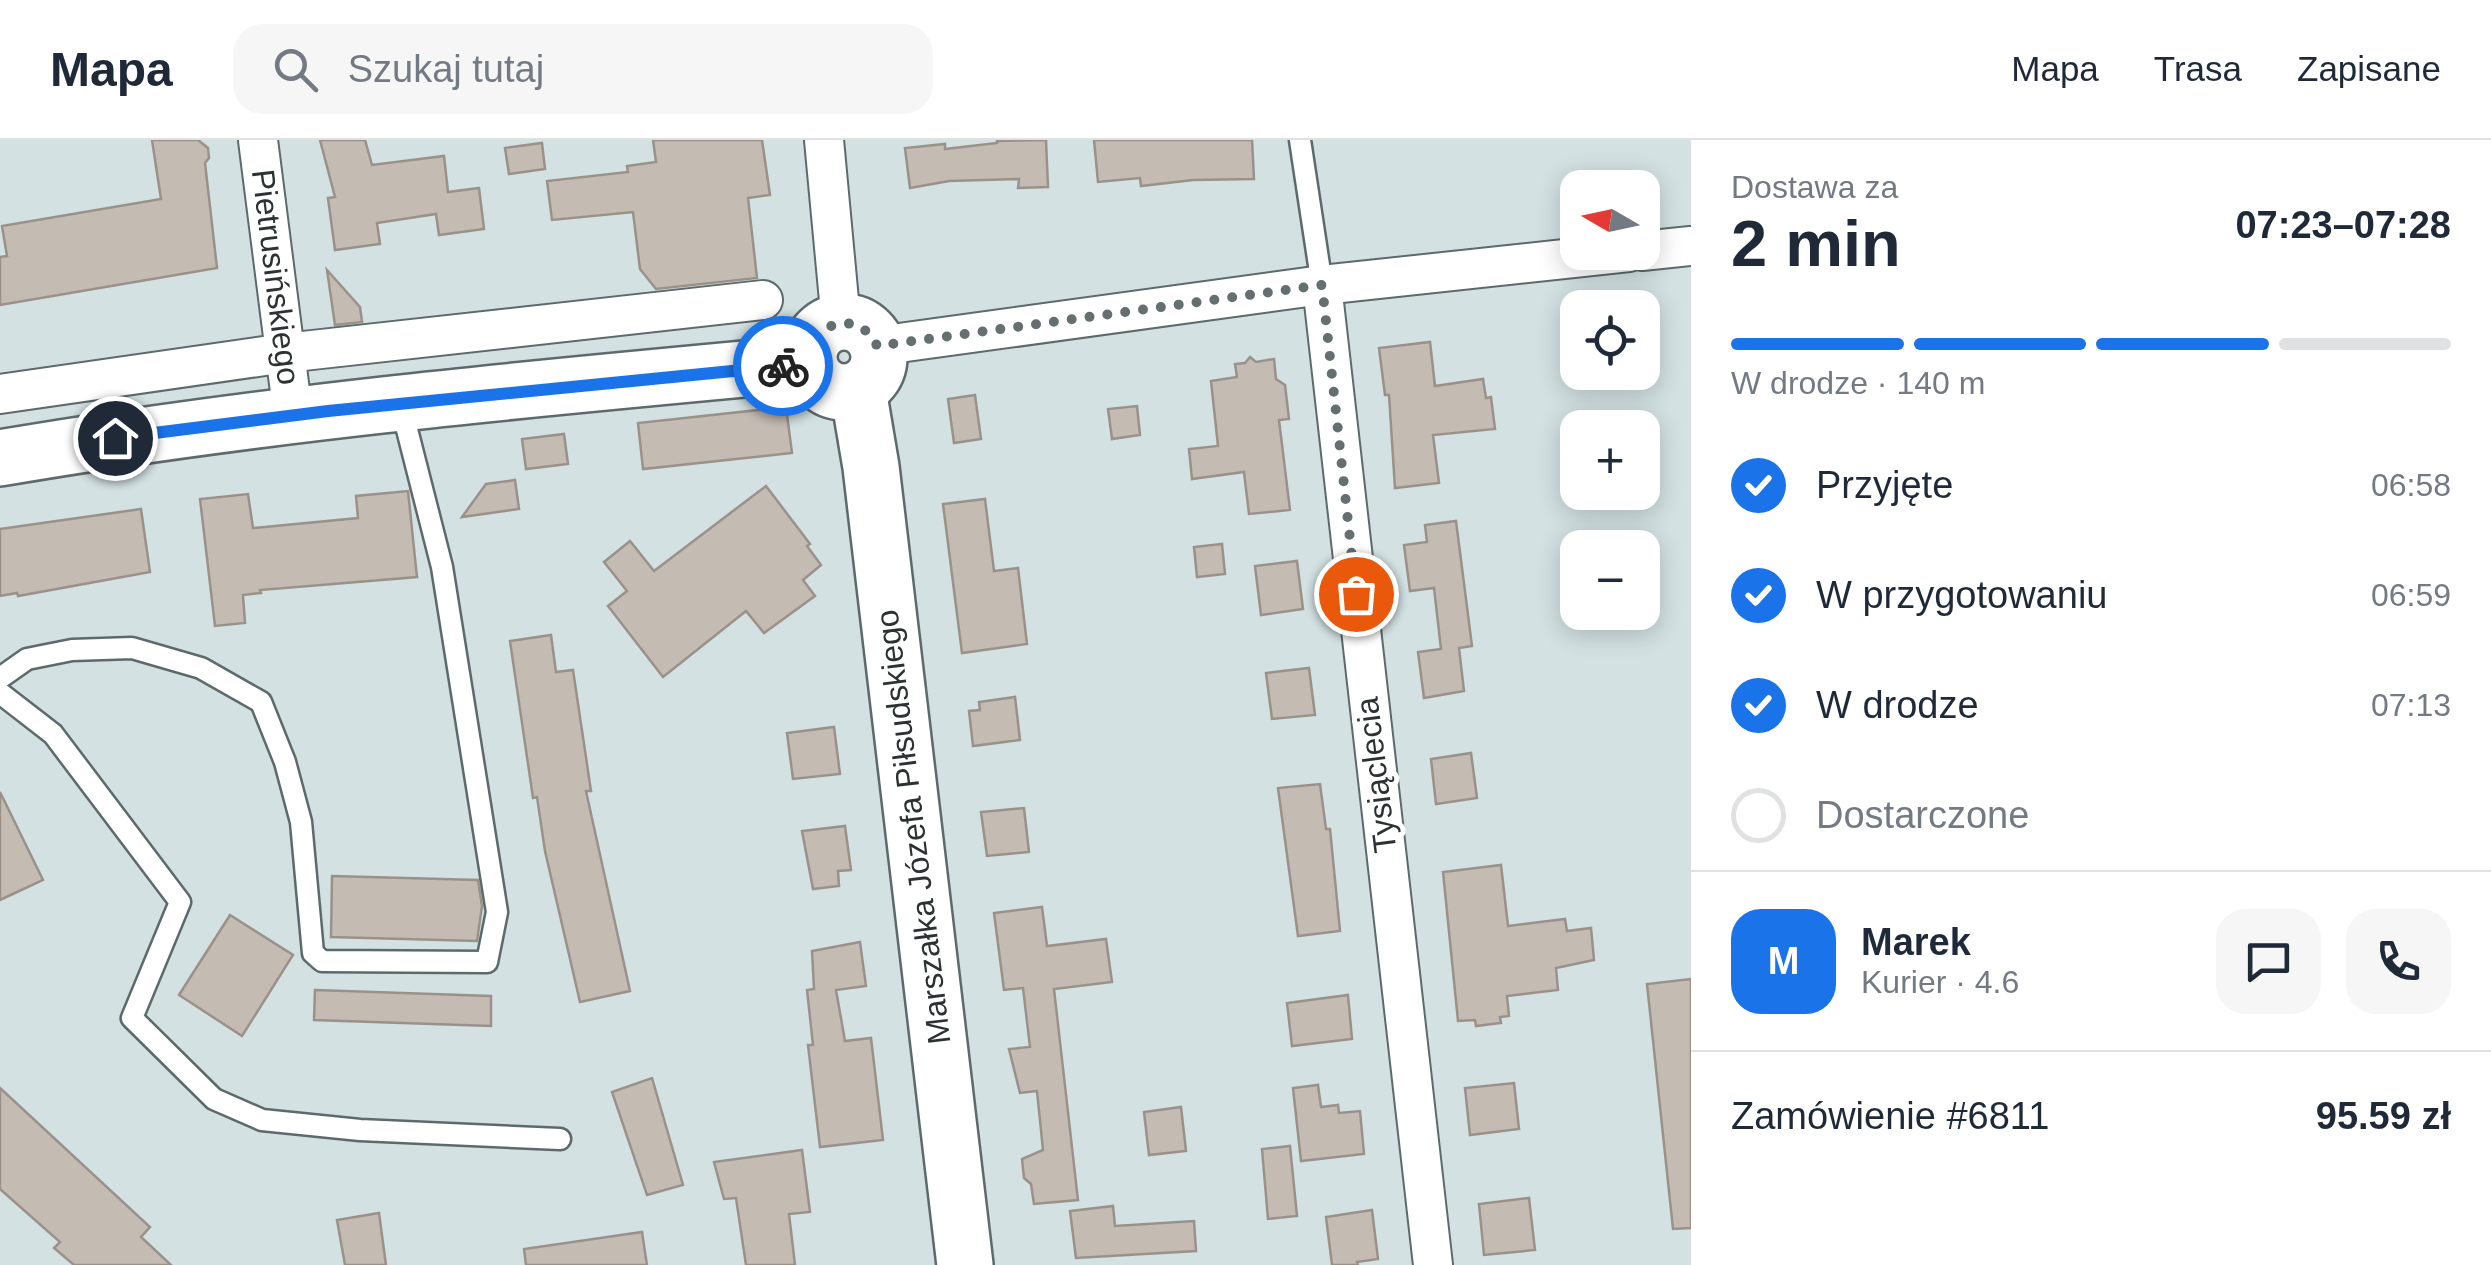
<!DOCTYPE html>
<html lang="pl">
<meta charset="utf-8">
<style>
body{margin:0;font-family:Helvetica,sans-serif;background:#f6f6f7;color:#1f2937;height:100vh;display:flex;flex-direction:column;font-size:38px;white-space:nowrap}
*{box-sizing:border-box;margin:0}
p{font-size:32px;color:#747a83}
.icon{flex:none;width:55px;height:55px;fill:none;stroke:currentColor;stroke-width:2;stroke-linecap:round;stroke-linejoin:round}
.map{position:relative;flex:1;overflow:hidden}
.sheet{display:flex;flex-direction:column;background:#fff;width:800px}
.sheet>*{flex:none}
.needle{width:65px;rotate:279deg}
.fabs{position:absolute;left:1560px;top:30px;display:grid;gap:20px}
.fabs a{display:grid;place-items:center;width:100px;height:100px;border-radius:20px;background:#fff;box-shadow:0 5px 25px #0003;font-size:50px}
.pin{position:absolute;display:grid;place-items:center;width:85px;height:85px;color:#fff;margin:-42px;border:5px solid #fff;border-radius:50%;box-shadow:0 2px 10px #0007}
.courier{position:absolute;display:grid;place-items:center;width:100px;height:100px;margin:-50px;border:8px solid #1a73e8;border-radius:50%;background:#fff;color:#222;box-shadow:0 2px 12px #0007}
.overview em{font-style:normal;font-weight:700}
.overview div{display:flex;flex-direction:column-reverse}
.overview{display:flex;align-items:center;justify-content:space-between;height:170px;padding:0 40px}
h1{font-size:65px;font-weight:700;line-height:75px}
.bar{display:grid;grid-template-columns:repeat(4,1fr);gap:15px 10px;align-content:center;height:120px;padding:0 40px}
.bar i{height:12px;border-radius:8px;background:#e0e1e3}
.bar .current{background:#1a73e8}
.bar p{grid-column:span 4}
.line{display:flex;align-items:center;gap:25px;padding:0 40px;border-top:2px solid #e0e1e3}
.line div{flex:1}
.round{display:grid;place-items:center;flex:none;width:105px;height:105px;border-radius:30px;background:#f6f6f7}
ol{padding:0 40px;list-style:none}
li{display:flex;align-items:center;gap:30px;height:110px}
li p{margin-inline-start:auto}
li .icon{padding:10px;border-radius:50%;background:#1a73e8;color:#fff;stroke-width:4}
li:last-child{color:#747a83}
li i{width:55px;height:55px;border:5px solid #e0e1e3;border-radius:50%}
header{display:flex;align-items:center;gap:60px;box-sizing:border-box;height:140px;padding:0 50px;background:#fff;border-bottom:2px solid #e0e1e3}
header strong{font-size:48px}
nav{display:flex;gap:55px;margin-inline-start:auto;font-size:35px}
.search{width:700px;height:90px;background:#f6f6f7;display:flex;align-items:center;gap:25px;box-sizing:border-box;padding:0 35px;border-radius:30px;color:#747a83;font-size:38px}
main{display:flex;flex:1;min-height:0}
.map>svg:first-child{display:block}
</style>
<header>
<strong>Mapa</strong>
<div class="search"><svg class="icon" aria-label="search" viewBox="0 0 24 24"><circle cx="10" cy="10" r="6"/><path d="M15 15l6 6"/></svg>Szukaj tutaj</div>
<nav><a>Mapa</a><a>Trasa</a><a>Zapisane</a></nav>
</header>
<main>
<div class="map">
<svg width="1691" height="1125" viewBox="0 0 1691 1125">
<rect width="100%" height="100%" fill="#d3e1e3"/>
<g fill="#c4bbb3" stroke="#9a928a" stroke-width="2.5">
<polygon points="152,0 198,0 208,8 209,18 205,23 217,128 0,165 0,117 7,116 2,86 161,59"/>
<polygon points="320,0 365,0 372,25 444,16 448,52 479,48 484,89 439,95 436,74 377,83 380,104 335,110 328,58 335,57"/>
<polygon points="653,0 762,0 770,55 748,58 757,138 656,149 640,129 633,72 552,80 547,41 628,32 627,26 656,22"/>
<polygon points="1046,0 1048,47 1018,48 1019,39 949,41 910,48 905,8 945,4 945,9 997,3 997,1"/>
<polygon points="1094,0 1252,0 1254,39 1193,40 1141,46 1140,38 1098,42"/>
<polygon points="542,3 545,29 509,34 505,8"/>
<polygon points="327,130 360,167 362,182 335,185"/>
<polygon points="1430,202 1435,246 1483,239 1486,258 1491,257 1495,289 1433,295 1439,343 1395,348 1389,255 1385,255 1379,208"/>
<polygon points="1250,217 1256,222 1274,219 1276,239 1285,245 1289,279 1279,280 1290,370 1249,374 1244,332 1192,339 1189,309 1218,306 1211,241 1237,237 1235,224 1245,223"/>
<polygon points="975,255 981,299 954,303 948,259"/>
<polygon points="1137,266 1140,295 1112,299 1108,269"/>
<polygon points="786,267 792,313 643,329 638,283"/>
<polygon points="564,294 568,324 526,329 522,299"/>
<polygon points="515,340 519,369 462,377 486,344"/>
<polygon points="766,346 810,404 807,406 821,425 803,440 815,456 764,493 746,471 663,537 608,466 627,451 604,422 630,401 654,431"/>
<polygon points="408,351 417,437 260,450 261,453 243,455 245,483 215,486 200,359 248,354 253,388 358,378 356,356"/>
<polygon points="985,359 994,431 1018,428 1027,504 962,513 943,364"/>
<polygon points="141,369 150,432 18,456 17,453 0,456 0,389"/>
<polygon points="1456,381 1472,506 1459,508 1464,551 1424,558 1418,512 1441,509 1434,448 1410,451 1404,405 1427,402 1425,385"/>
<polygon points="1222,404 1225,434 1197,437 1194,407"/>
<polygon points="1297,421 1303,469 1261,475 1255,426"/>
<polygon points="551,495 556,532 573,530 591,651 586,651 630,851 580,862 545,711 537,657 533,658 510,501"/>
<polygon points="1309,528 1315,575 1272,579 1266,533"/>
<polygon points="1015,557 1020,600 973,606 969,571 980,570 979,562"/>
<polygon points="834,587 840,634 793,639 787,593"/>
<polygon points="1471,613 1477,658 1436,664 1431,619"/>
<polygon points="1320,644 1326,689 1330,689 1340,791 1298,796 1278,648"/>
<polygon points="0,652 43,740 0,760"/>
<polygon points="1024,668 1029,712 987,716 981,672"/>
<polygon points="845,686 851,730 838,731 839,746 813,749 802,691"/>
<polygon points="1501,725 1508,786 1565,779 1567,791 1591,788 1594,820 1556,828 1558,850 1507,856 1509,876 1500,877 1501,883 1476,886 1475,880 1458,881 1443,732"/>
<polygon points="332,736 478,740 482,766 477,801 331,797"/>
<polygon points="1042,767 1047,806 1106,799 1112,842 1054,849 1078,1060 1034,1064 1031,1044 1024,1038 1022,1019 1043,1010 1037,951 1020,953 1009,909 1030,907 1023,848 1004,850 994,773"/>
<polygon points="230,775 293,815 242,896 179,855"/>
<polygon points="860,802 866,846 836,850 845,901 871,898 883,1000 820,1007 808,905 813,905 807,850 814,849 812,811"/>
<polygon points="1691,839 1691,1088 1673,1089 1647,844"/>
<polygon points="315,850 491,856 491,886 314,880"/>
<polygon points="1348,855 1352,899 1292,906 1287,863"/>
<polygon points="652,938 683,1045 647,1055 612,952"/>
<polygon points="1514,943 1519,989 1470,995 1465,948"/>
<polygon points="1318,945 1321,967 1338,965 1339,973 1360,971 1364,1014 1301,1021 1293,948"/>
<polygon points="0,948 150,1087 141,1097 171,1125 74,1125 54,1108 60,1102 0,1049"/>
<polygon points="1181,967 1186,1011 1149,1015 1144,972"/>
<polygon points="1290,1006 1297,1076 1268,1079 1262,1009"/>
<polygon points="802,1010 810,1072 789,1074 795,1125 746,1125 736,1058 724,1059 714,1022"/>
<polygon points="1529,1058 1535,1110 1484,1115 1479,1064"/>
<polygon points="1113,1066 1115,1086 1194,1081 1196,1111 1076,1118 1070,1071"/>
<polygon points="1372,1070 1378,1119 1357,1122 1358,1125 1332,1125 1326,1077"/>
<polygon points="379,1073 386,1125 345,1125 337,1080"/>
<polygon points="642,1092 647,1125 526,1125 524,1109"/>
</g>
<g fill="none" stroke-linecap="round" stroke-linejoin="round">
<g stroke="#5d6a6b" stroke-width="25">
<g id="service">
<polyline points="1300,0 1322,145"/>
<polyline points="0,538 27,519 72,510 132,508 201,528 261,562 285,622 301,682 313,813 322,821 487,822 497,772 442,427 401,266"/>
<polyline points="0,553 53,594 180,762 132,878 214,959 262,980 360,990 560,999"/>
</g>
</g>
<g stroke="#5d6a6b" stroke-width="42">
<g id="minor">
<polyline points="258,0 293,275"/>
<polyline points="824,0 841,182"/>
<polyline points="1642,111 1691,106"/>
<polyline points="1322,145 1433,1125"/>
<polyline points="877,206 1322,145 1629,112"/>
<polyline points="0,254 285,213 763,160"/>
</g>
</g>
<g stroke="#5d6a6b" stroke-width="60">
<g id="secondary">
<circle cx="844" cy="217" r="35"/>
<polyline points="858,250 871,327 965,1125"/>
<path d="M0 318C268 272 539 248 809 223"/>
</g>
</g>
<use href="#service" stroke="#fff" stroke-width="20"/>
<use href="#minor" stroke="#fff" stroke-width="38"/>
<use href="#secondary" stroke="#fff" stroke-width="55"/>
</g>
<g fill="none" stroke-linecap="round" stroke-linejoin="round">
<path stroke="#666f70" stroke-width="10" stroke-dasharray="0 18" d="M783 226 809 223C808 182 859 167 877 206L1322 145 1356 454"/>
<polyline stroke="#1a73e8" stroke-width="12" points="115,298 328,271 783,226"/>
</g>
<g text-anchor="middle" stroke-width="10" stroke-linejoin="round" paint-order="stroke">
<g font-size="32" fill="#2c3132" stroke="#fff">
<text transform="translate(276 137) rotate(83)" y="11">Pietrusińskiego</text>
<text transform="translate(1376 635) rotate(-97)" y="11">Tysiąclecia</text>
<text transform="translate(913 687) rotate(-97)" y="11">Marszałka Józefa Piłsudskiego</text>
</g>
</g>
</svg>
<div class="fabs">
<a><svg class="needle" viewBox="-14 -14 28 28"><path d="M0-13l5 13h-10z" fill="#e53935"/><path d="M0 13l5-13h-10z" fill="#747a83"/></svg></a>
<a><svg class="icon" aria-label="locate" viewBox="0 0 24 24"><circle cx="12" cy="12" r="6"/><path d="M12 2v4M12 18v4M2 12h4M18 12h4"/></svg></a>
<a>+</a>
<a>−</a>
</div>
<div class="pin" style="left:1356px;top:454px;background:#ea580c"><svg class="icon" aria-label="bag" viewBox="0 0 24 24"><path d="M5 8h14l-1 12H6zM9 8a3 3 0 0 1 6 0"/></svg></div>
<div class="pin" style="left:115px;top:298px;background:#1f2937"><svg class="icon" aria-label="home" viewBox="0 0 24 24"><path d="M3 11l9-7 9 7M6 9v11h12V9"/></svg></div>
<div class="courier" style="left:783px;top:226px"><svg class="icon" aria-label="bike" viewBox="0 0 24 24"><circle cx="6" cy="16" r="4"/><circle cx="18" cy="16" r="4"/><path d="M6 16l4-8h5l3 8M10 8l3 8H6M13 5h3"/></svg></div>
</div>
<section class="sheet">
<div class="overview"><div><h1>2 min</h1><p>Dostawa za</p></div><em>07:23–07:28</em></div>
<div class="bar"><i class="current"></i><i class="current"></i><i class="current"></i><i></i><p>W drodze · 140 m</p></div>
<ol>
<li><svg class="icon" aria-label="check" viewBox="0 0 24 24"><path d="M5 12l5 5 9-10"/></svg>Przyjęte<p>06:58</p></li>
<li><svg class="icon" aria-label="check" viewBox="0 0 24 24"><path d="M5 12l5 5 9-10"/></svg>W przygotowaniu<p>06:59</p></li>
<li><svg class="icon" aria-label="check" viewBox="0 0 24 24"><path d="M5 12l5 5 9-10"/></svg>W drodze<p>07:13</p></li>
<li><i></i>Dostarczone</li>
</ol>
<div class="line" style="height:180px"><b class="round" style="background:#1a73e8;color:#fff">M</b><div><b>Marek</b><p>Kurier · 4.6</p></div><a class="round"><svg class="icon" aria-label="chat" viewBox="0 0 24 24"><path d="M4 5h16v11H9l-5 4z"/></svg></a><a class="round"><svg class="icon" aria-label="phone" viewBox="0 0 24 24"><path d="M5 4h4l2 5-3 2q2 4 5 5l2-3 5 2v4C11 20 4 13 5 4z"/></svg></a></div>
<div class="line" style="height:130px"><div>Zamówienie #6811</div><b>95.59 zł</b></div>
</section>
</main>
